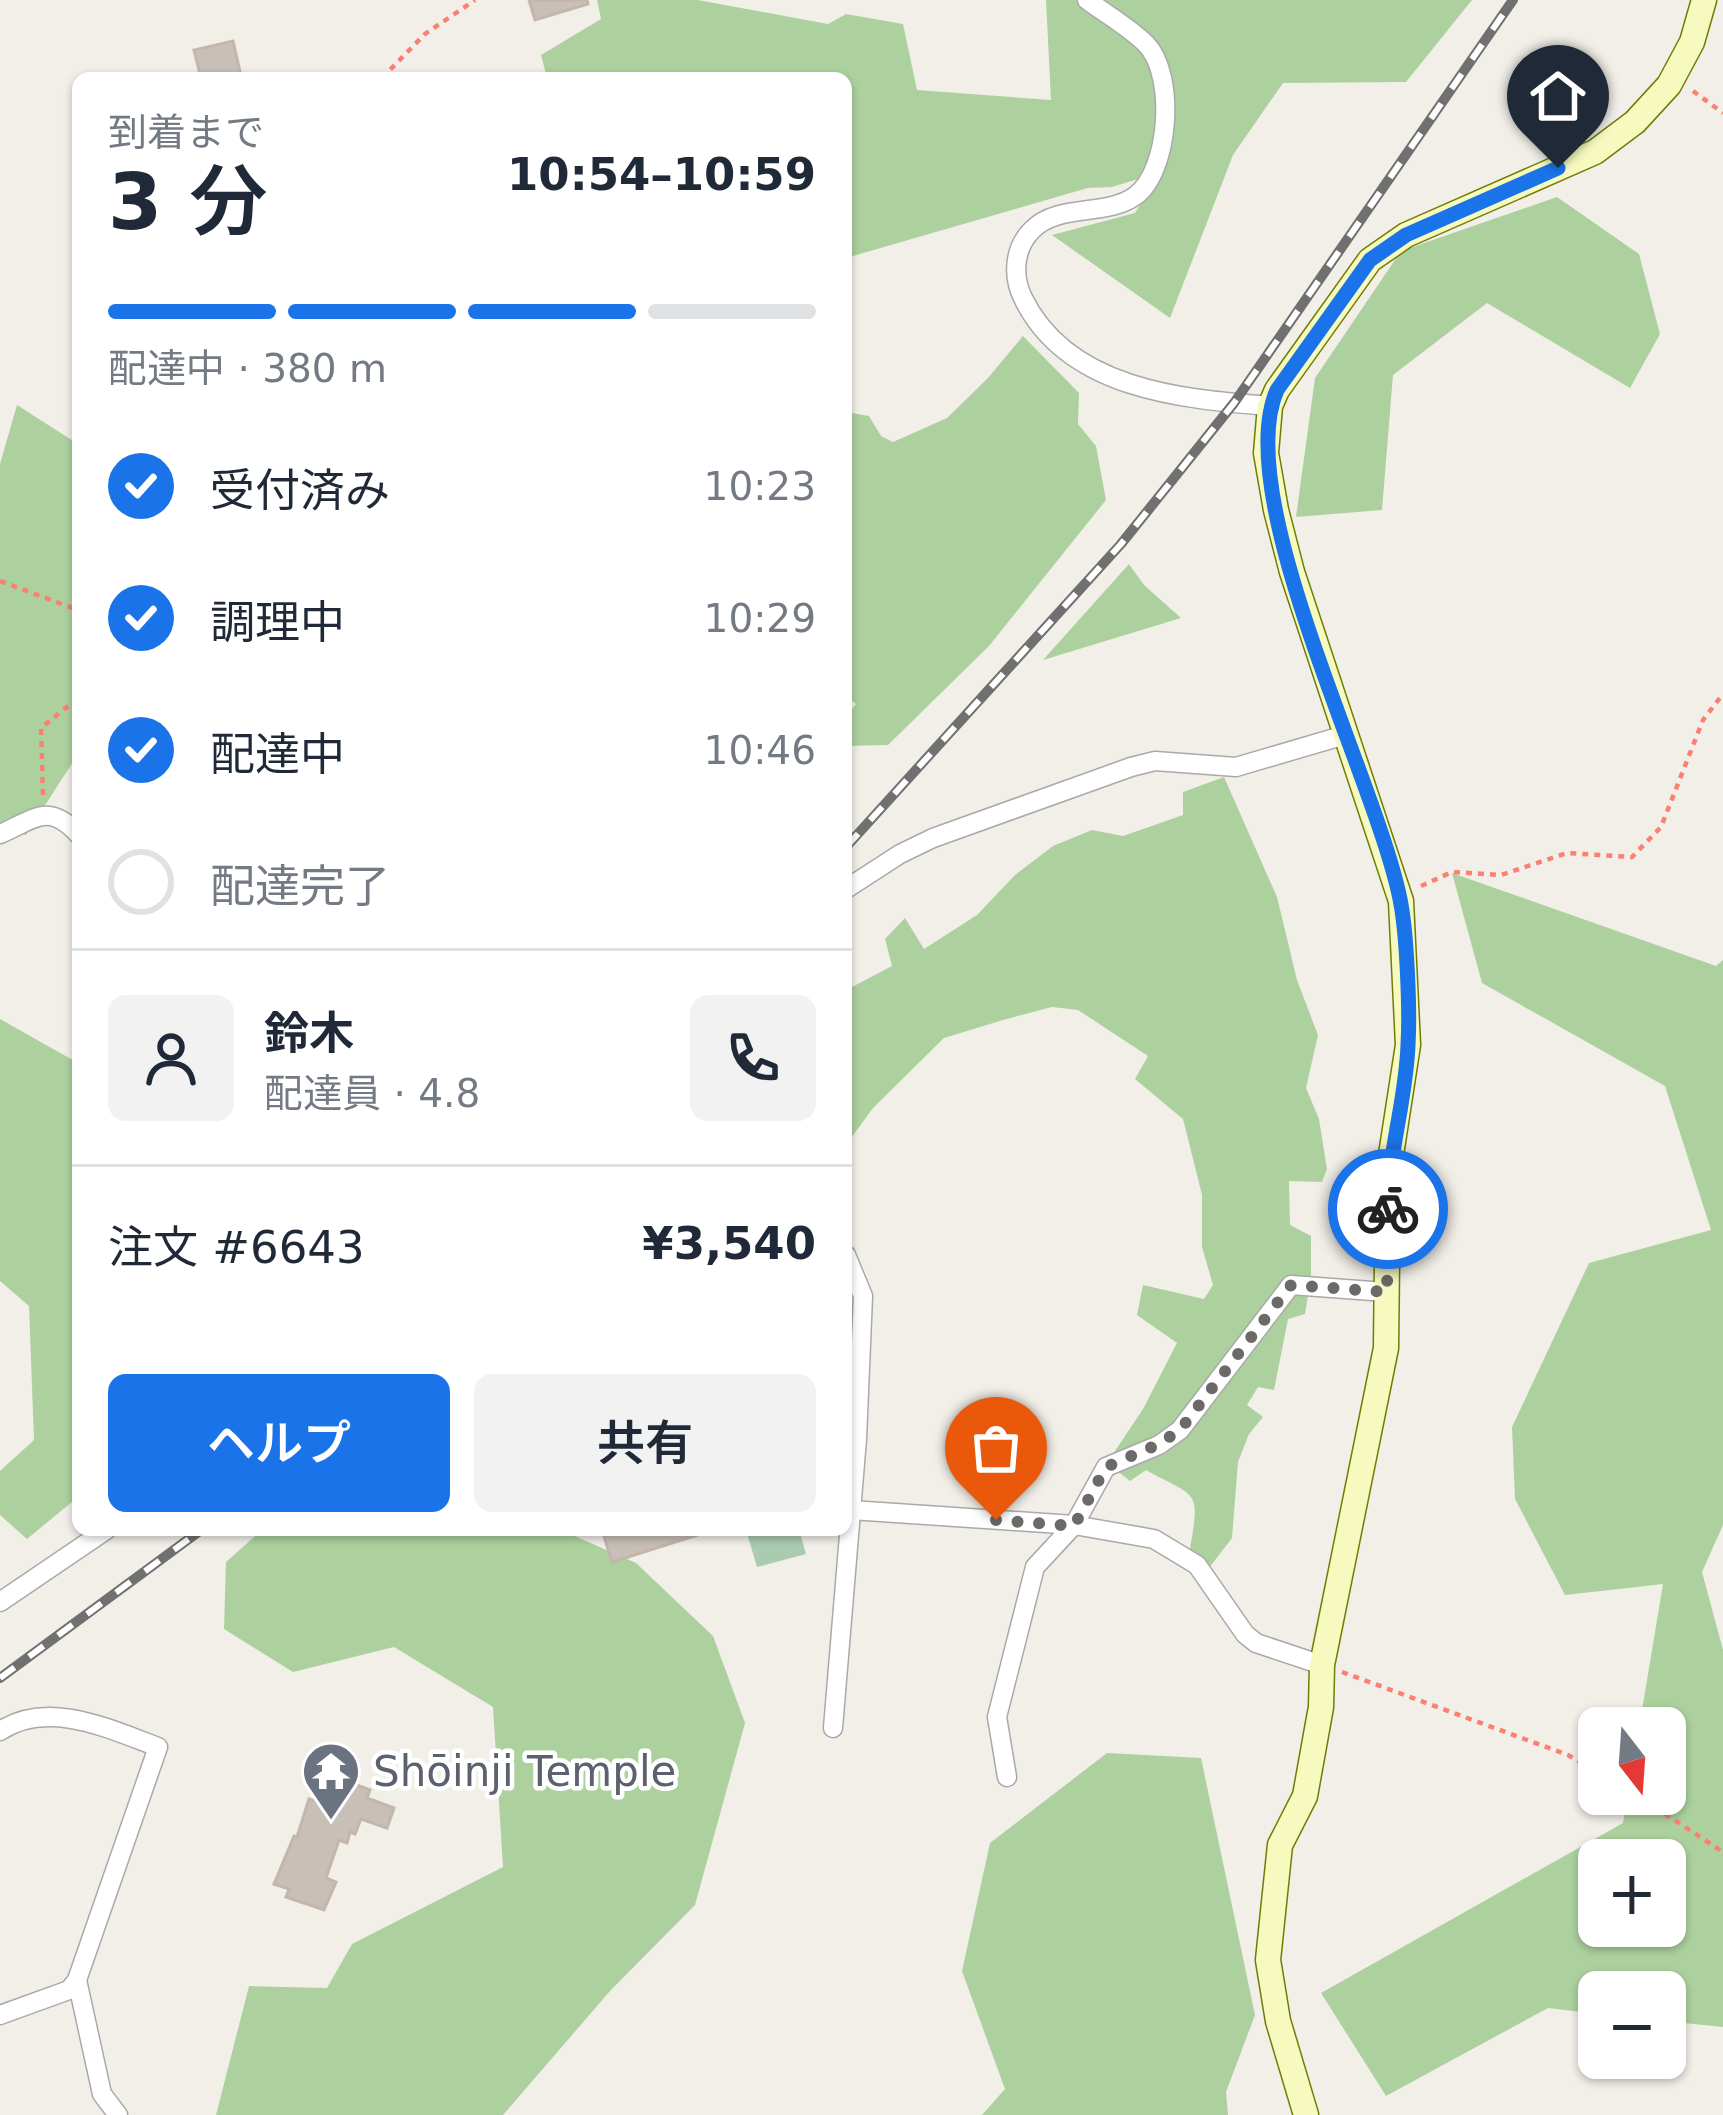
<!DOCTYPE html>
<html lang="ja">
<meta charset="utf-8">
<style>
body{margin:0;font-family:"DejaVu Sans","Noto Sans JP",sans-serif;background:#f2f2f3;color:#1f2937;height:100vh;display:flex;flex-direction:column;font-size:45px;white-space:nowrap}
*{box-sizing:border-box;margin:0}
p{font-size:39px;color:#747a83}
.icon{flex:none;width:66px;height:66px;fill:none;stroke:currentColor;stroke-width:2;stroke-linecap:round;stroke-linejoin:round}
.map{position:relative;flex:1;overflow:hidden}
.side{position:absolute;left:72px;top:72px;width:780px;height:1464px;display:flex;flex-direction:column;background:#fff;border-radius:18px;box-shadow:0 3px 9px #0004}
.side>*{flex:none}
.needle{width:78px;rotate:163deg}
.tools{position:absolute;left:1578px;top:1707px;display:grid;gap:24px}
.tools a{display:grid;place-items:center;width:108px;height:108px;border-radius:18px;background:#fff;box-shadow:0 3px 9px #0004;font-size:60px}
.pin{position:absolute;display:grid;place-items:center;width:102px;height:102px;color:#fff;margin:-123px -51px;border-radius:50% 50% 50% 0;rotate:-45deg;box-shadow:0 0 12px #0007}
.pin .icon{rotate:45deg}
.courier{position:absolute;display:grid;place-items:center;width:120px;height:120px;margin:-60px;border:9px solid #1a73e8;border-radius:50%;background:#fff;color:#222;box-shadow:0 3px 15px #0007}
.overview em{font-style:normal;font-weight:600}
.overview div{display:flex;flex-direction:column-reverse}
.overview{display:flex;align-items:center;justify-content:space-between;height:204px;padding:0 36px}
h1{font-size:78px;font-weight:600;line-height:90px}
.bar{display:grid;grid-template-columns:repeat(4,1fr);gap:18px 12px;align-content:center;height:144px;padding:0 36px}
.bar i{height:15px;border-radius:9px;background:#e0e1e3}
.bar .current{background:#1a73e8}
.bar p{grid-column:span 4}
.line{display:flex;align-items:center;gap:30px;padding:0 36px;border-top:3px solid #e0e1e3}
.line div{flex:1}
.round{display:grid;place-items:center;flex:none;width:126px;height:126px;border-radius:18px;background:#f2f2f3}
ol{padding:0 36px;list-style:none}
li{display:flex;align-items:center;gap:36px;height:132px}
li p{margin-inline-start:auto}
li .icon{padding:12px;border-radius:50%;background:#1a73e8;color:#fff;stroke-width:4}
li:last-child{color:#747a83}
li i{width:66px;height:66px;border:6px solid #e0e1e3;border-radius:50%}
.primary-button{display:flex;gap:24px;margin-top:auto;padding:24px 36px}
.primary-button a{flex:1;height:138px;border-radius:18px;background:#1a73e8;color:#fff;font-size:48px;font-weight:600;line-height:138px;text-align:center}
.primary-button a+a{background:#f2f2f3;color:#1f2937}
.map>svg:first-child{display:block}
</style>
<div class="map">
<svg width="1723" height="2115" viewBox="0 0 1723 2115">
<rect width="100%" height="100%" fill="#f2efe9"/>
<g fill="#add19e" fill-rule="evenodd">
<polygon points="597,0 698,0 828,24 846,14 903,24 917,90 1051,100 1046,0 1080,0 1145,47 1162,102 1148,176 1112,187 1088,188 846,258 846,78 547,78 541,55 601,19"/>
<polygon points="1093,0 1472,0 1406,82 1283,83 1233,155 1170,318 1052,235 1135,213 1157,176 1162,61"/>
<polygon points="1557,197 1639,254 1660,334 1630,388 1487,303 1393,375 1382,510 1296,517 1315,378 1401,251"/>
<polygon points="1023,336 1079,393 1078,424 1096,446 1106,500 989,646 888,745 846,746 846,716 856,704 846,696 846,412 869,416 881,436 893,442 947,418 988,378"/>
<polygon points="17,405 78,444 78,754 26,835 0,829 0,464"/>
<polygon points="1129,564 1144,585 1181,618 1043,660"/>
<path d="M1224 777 1277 897 1297 980 1318 1035 1306 1088 1319 1119 1327 1169 1322 1182 1289 1181 1290 1225 1311 1236V1277L1305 1314 1288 1319 1274 1390 1258 1387 1247 1405 1263 1417 1249 1434 1238 1462 1232 1538 1209 1568 1190 1549C1200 1488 1198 1499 1146 1470L1130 1481 1112 1467 1113 1454 1143 1409 1177 1343 1137 1315 1143 1285 1204 1299 1213 1285 1202 1247V1195L1183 1119 1135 1079 1148 1056 1078 1010 1052 1007 1003 1020 944 1038 873 1108 846 1145V1028L852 987 892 966 885 939 905 918 924 949 977 915 1015 875 1053 846 1092 830 1123 836 1183 815V792Z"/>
<path d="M1452 873 1716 966 1723 960V1525L1702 1572 1723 1650V2027L1665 2021V1992H1599V2014L1548 2008 1386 2096 1321 1993 1623 1823 1628 1794H1665V1728H1639L1663 1584 1565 1595 1515 1499 1512 1427 1589 1263 1711 1230 1665 1086 1482 983ZM1599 1860H1665V1926H1599Z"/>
<polygon points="0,1019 78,1063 78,1497 27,1539 0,1515 0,1471 34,1440 29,1306 0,1281"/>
<polygon points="262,1530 561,1530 636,1563 713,1636 745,1723 695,1905 610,1991 503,2115 216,2115 249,1986 327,1988 352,1944 503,1867 493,1707 394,1647 293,1672 224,1629 226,1562"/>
<polygon points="1107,1753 1201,1758 1255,2015 1226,2092 1228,2115 982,2115 1005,2089 962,1971 990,1843"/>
</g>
<polygon fill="#aacbaf" points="746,1530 799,1530 806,1554 757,1567"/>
<g fill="#c7bfb8" stroke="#c4b6ab" stroke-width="3">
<polygon points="529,0 587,0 588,4 535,20"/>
<polygon points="233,41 241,76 201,78 194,50"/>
<polygon points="602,1530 701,1530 701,1534 612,1562"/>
<polygon points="351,1783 370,1790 367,1798 394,1808 387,1828 361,1819 355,1834 350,1832 347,1843 339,1840 326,1878 336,1882 324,1910 286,1897 289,1889 274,1884 294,1836 297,1837 309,1799 315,1801 319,1789 326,1791 328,1786 347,1793"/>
</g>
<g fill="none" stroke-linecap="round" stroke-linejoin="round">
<g stroke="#a9a9a9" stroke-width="21">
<g id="street">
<path d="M1087 0C1106 14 1129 27 1146 44 1176 74 1170 171 1135 196 1106 217 1058 203 1032 230 1014 248 1012 276 1023 298 1067 389 1180 399 1270 406"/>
<path d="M0 834C35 819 48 802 78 834"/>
<polyline points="846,889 900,854 933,838 1131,767 1155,761 1236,767 1345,735"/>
<polyline points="851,1510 1074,1525 1154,1539 1197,1565 1245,1634 1256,1643 1322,1665"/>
<polyline points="0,1602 106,1530"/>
<polyline points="833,1728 857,1439 863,1296 846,1255"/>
<path d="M0 1731C48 1699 109 1729 158 1747L77 1980 69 1990 0 2015"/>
<polyline points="1007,1777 997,1717 1035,1567 1074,1525 1106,1467 1159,1445 1180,1430 1291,1285 1386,1292"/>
<polyline points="77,1980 102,2094 118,2115"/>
</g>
</g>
<g stroke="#707d05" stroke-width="27">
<polyline id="secondary" points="1306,2115 1278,2021 1268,1960 1280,1845 1305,1796 1321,1707 1322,1665 1386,1348 1388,1174 1408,1045 1401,901 1292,572 1276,510 1266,453 1270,406 1277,390 1370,260 1406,235 1595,152 1635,122 1669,85 1692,42 1704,0"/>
</g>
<g stroke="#fa8072" stroke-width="4.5" stroke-dasharray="6 6" stroke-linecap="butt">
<polyline points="382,78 425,34 475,0"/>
<polyline points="1693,91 1723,113"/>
<polyline points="0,581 78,610"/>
<polyline points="43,795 41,728 78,698"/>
<polyline points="846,859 848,856"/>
<polyline points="1421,886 1452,872 1501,875 1567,853 1632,857 1661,827 1703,720 1723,694"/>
<polyline points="1342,1672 1568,1755 1599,1773"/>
<polyline points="1635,1794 1723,1852"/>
</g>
<use href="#street" stroke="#fff" stroke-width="18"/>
<use href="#secondary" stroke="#f7fabf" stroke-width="24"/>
<g stroke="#707070" stroke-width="10">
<g id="rail">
<polyline points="846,847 1121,544 1234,403 1513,0"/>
<polyline points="0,1678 201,1530"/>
</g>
</g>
<use href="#rail" stroke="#fff" stroke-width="6" stroke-dasharray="18" stroke-linecap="butt"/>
</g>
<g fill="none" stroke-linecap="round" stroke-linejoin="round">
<polyline stroke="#6b6a68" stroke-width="12" stroke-dasharray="0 21.6" points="996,1520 1074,1526 1106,1467 1159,1444 1180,1430 1291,1285 1387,1292 1388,1209"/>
<path stroke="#1a73e8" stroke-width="15" d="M1388 1209C1388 1153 1406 1101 1408 1045 1410 1010 1407 933 1400 899 1376 779 1230 497 1277 390L1370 260 1406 235 1558 168"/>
</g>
<defs>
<g id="temple-pin" transform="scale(3)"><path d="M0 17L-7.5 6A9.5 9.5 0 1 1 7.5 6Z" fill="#6b7280" stroke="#fff"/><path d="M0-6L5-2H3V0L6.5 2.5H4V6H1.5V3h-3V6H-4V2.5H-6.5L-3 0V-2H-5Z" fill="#fff"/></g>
</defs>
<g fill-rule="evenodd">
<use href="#temple-pin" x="331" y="1771"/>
</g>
<g text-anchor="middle" stroke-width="9" stroke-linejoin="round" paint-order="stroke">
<g font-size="42" fill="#5b616d" stroke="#fff" text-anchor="start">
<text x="373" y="1786">Shōinji Temple</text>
</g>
</g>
</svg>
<div class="tools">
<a><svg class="needle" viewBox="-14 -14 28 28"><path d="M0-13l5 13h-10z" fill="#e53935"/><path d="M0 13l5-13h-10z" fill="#747a83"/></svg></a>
<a>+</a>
<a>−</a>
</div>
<div class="pin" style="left:996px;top:1520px;background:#ea580c"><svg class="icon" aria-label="bag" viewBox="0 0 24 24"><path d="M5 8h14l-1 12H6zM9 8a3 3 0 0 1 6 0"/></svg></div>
<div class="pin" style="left:1558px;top:168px;background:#1f2937"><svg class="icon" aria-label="home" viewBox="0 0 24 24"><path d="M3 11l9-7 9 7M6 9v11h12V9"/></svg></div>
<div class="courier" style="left:1388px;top:1209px"><svg class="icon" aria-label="bike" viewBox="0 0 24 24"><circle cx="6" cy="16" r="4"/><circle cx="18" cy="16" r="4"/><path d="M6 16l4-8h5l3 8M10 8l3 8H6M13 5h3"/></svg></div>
<section class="side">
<div class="overview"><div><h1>3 分</h1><p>到着まで</p></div><em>10:54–10:59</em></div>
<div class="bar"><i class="current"></i><i class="current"></i><i class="current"></i><i></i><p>配達中 · 380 m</p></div>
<ol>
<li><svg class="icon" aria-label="check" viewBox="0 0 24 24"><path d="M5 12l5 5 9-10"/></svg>受付済み<p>10:23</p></li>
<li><svg class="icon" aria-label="check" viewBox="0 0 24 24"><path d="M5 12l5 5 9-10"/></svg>調理中<p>10:29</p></li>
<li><svg class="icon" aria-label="check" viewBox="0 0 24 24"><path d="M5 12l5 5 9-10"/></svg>配達中<p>10:46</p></li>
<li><i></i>配達完了</li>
</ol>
<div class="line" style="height:216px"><a class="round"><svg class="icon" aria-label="person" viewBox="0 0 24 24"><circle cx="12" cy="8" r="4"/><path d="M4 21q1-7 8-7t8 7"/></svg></a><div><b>鈴木</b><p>配達員 · 4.8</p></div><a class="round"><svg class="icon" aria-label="phone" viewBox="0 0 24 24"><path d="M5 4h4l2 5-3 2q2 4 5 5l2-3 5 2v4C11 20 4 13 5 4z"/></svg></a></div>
<div class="line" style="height:156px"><div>注文 #6643</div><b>¥3,540</b></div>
<div class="primary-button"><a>ヘルプ</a><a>共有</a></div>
</section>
</div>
